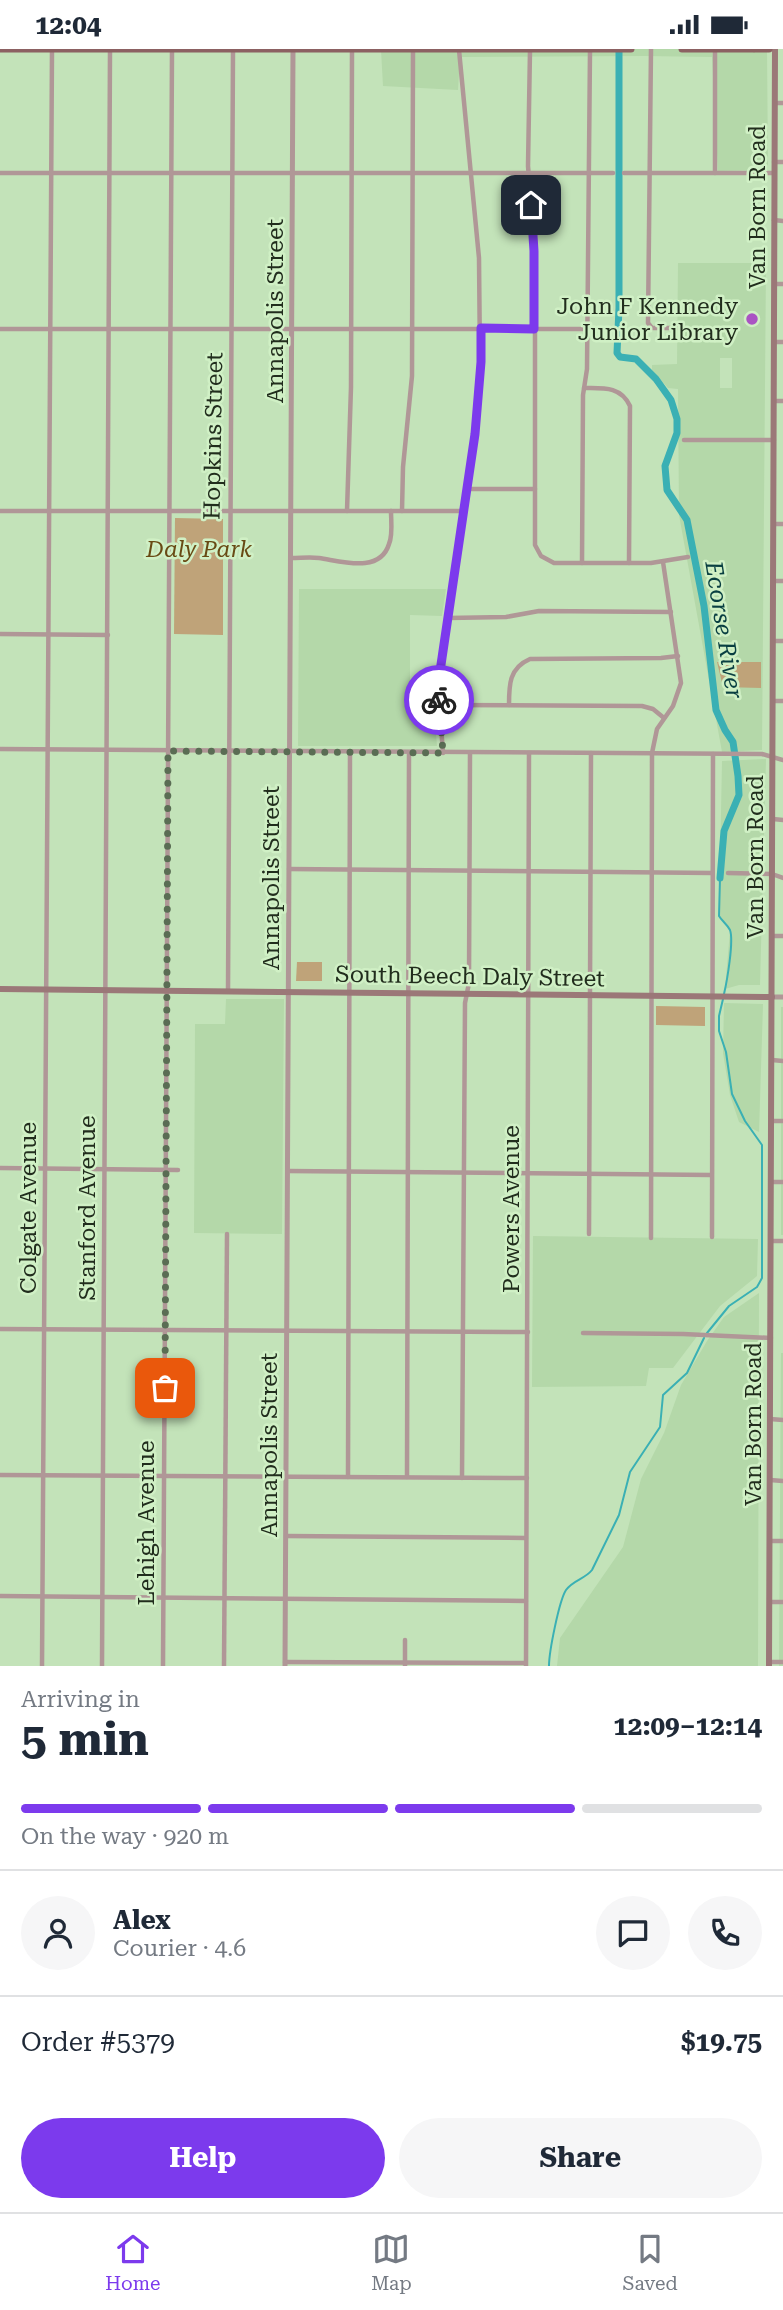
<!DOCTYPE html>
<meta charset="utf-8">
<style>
body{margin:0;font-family:"Roboto Serif",serif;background:#f6f6f7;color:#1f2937;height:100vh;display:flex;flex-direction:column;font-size:26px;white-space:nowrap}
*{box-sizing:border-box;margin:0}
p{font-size:23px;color:#747a83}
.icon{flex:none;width:38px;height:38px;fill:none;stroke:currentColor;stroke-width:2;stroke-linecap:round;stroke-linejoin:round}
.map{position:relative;height:1617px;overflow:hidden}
.side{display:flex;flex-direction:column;background:#fff;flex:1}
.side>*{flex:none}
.pin{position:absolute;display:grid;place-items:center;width:60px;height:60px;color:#fff;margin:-30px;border-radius:14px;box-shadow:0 4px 10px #0006}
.courier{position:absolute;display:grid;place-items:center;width:70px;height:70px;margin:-35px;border:5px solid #7c3aed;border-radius:50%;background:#fff;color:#222;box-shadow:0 2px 9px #0007}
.overview em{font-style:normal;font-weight:700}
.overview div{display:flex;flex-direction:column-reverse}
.overview{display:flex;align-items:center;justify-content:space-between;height:119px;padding:0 21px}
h1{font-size:46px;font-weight:700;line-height:52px}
.bar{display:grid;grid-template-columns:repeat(4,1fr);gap:10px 7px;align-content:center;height:84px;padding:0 21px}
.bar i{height:9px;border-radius:5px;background:#e0e1e3}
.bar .active{background:#7c3aed}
.bar p{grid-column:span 4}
.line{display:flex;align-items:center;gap:18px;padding:0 21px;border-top:2px solid #e0e1e3}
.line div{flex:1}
.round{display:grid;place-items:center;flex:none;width:74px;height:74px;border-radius:37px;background:#f6f6f7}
.primary-button{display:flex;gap:14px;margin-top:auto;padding:14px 21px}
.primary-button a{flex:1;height:80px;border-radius:42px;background:#7c3aed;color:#fff;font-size:28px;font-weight:700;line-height:80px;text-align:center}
.primary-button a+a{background:#f6f6f7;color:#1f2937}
.status{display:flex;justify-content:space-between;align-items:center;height:49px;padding:0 35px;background:#fff;direction:ltr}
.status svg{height:19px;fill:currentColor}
.dock{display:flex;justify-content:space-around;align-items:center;height:98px;border-top:2px solid #e0e1e3;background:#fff;font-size:19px;color:#747a83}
.dock a{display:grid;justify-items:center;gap:4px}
.dock .active{color:#7c3aed}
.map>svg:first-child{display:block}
</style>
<div class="status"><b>12:04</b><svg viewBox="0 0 49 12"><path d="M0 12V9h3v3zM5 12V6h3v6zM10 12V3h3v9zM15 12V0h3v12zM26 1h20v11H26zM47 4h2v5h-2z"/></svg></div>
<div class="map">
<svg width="783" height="1617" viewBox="0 0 783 1617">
<rect width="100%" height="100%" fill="#c3e3b9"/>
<g fill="#b4d8a9" fill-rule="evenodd">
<polygon points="0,0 767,0 768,121 718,122 712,8 644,7 460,8 458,41 383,37 381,1"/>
<path d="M678 214H766L762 701 722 703 679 466 678 340 668 339 652 321V316L677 315ZM720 309H732V339H720Z"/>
<polygon points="299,540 446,540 442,567 410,566 410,636 432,636 437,697 298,697"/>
<polygon points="766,710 760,936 739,936 725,940 730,882 719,867 722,712"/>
<polygon points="226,950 284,950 282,1185 194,1184 195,975 225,975"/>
<polygon points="724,954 763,955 759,1083 739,1073 730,1046 723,1004"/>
<rect x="781" y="958" width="2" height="228"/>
<polygon points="533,1187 758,1190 757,1227 720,1257 673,1319 649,1319 646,1337 532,1338"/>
<polygon points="759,1244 758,1617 557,1617 560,1589 623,1498 641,1430 664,1384 681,1336 707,1292 724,1268"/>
<polygon points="781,1304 783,1304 783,1617 779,1617"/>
</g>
<g fill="#bfa379">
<polygon points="175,469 223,470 223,586 174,585"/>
<polygon points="717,613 761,613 761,639 723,638"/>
<polygon points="297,913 322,913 322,932 296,932"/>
<polygon points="656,957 705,958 705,977 656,976"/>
</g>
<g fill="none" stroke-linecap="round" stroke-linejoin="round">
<g stroke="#3ab0b4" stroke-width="2">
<path d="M720 829 719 867C722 872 727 875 730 881 734 892 727 932 724 945"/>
<polyline points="707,1284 729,1257 757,1238 762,1229 762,1096 745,1072 732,1045 726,1003 719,982 719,967 723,950"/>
<path d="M549 1617C549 1603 559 1552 566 1541 573 1531 585 1530 592 1521L619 1466 630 1423 660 1378 663 1346 687 1324 704 1289"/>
</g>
<polyline stroke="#3ab0b4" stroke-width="7" points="619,0 619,259 617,304 620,308 636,310 656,330 671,351 677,370 677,384 665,417 667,441 687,471 704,557 716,661 725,681 733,693 738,727 739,746 724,782 720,829"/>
<g stroke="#b09797" stroke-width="4.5">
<polyline points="651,0 648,274 652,279 677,279"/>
<polyline points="530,1 528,117 535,203 535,496 541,507 554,514 651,514 688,508"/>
<polyline points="775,54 783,54"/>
<polyline points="774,113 783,113"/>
<polyline points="0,124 613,124"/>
<polyline points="624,124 774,124"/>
<polyline points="715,124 715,1"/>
<polyline points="774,171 783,172"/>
<polyline points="775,235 783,235"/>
<polyline points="0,280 588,280"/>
<polyline points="775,293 783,293"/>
<path d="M584 339C603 339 621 337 630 357L629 514"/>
<polyline points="775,352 783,352"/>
<polyline points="684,391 774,391"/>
<polyline points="468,440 535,440"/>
<polyline points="0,462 464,462"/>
<polyline points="347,462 351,338 352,1"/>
<polyline points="402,462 403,418 412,327 413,1"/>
<polyline points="775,475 783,475"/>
<path d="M291 509C301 509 310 508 319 509 341 512 380 525 389 495 393 486 391 472 391 462"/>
<polyline points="582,514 583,346 587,320 590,1"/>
<polyline points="774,532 783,532"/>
<polyline points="448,569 506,568 539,562 671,563"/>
<polyline points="0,585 108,586"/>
<polyline points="774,592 783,592"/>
<polyline points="773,652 783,652"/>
<polyline points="440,656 642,657 653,660 664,669"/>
<path d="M509 656C509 636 509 619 530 610L661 609 678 607"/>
<polyline points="0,700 762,705 783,711"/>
<polyline points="443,704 438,636 475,385 480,313 479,209 459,1"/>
<polyline points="773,770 783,771"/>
<polyline points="289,820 712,824"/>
<polyline points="728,824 772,825 783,829"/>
<polyline points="772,887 783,887"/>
<polyline points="228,942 233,1"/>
<polyline points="772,1011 783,1012"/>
<polyline points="771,1072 783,1072"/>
<polyline points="0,1119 178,1121"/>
<polyline points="288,1122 711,1126"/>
<polyline points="771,1133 783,1133"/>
<polyline points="589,1185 591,704"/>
<polyline points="712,1188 713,705"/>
<polyline points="651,1189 652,704 657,680 673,657 681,634 663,513"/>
<polyline points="771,1192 783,1192"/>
<polyline points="0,1280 528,1283"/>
<polyline points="583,1284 683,1285 771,1289"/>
<polyline points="770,1370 783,1371"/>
<polyline points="0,1426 527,1429"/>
<polyline points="348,1428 350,703"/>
<polyline points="407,1428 409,704"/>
<polyline points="462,1429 465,954 469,934 470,704"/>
<polyline points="770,1431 783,1432"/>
<polyline points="286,1487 526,1489"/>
<polyline points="770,1492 783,1492"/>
<polyline points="0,1547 526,1552"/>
<polyline points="770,1553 783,1553"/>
<polyline points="285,1613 525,1614"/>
<polyline points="769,1613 783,1613"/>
<polyline points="42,1617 52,0"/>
<polyline points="102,1617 110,1"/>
<polyline points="163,1617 172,1"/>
<polyline points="224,1617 227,1185"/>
<polyline points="405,1617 405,1591"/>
<polyline points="526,1617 529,704"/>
</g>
<g stroke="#b09797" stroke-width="5">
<polyline points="772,948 783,948"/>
<polyline points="285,1617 293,0"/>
</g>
<g stroke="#9b7878" stroke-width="6">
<polyline points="0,940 772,948"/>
<polyline points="769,1617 775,0"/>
</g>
<g stroke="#8c6162" stroke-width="7">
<polyline points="0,0 631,0"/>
<polyline points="682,0 753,0"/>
<polyline points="755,0 769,0"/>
</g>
</g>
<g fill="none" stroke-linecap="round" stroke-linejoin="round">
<polyline stroke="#5a6d54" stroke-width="7" stroke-dasharray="0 12.6" points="165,1339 168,702 443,704 439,651"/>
<polyline stroke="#7c3aed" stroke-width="9" points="439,651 438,636 475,385 481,313 481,279 534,280 534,202 531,156"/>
</g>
<circle fill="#aa54c3" stroke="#d0f0c5" stroke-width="2.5" cx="752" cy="270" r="7"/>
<g text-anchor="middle" stroke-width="5" stroke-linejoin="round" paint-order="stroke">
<g font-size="23" fill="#212d1d" stroke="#d0f0c5">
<text transform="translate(757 158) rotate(-90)" y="8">Van Born Road</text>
<text transform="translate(275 262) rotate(-90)" y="8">Annapolis Street</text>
<text transform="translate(213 387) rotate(-89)" y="8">Hopkins Street</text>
<text transform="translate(755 808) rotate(-90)" y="8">Van Born Road</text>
<text transform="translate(271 829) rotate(-90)" y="8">Annapolis Street</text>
<text transform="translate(470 927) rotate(1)" y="8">South Beech Daly Street</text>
<text transform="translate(28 1159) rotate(-90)" y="8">Colgate Avenue</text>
<text transform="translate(87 1159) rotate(-90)" y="8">Stanford Avenue</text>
<text transform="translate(511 1160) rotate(-90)" y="8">Powers Avenue</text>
<text transform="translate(753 1375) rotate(-90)" y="8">Van Born Road</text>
<text transform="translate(269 1396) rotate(-90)" y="8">Annapolis Street</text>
<text transform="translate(146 1474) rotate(-90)" y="8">Lehigh Avenue</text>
</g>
<g font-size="23" fill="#212d1d" stroke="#d0f0c5" text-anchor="end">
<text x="738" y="265">John F Kennedy<tspan x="738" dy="26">Junior Library</tspan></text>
</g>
<g font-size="23" font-style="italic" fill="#684a14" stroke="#d0f0c5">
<text x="199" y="508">Daly Park</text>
</g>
<g font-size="24" font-style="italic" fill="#093f41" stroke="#d0f0c5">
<text transform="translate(724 581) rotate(81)" y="8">Ecorse River</text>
</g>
</g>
</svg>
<div class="pin" style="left:165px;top:1339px;background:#ea580c"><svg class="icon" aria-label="bag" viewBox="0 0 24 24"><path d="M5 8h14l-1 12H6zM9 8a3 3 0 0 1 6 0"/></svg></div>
<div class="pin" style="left:531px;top:156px;background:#1f2937"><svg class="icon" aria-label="home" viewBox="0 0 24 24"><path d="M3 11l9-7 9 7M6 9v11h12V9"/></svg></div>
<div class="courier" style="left:439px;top:651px"><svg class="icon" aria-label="bike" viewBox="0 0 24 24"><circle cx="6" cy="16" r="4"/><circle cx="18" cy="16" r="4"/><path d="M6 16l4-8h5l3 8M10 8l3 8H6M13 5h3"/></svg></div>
</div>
<section class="side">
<div class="overview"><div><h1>5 min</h1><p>Arriving in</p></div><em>12:09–12:14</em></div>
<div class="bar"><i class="active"></i><i class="active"></i><i class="active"></i><i></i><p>On the way · 920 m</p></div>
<div class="line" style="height:126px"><a class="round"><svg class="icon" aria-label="person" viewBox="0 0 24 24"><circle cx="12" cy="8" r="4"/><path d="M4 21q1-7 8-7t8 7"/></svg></a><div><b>Alex</b><p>Courier · 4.6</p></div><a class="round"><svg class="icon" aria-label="chat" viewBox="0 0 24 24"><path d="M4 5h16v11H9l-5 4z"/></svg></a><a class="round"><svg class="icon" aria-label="phone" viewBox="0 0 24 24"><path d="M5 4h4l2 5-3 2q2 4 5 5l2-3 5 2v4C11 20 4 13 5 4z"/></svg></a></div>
<div class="line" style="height:91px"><div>Order #5379</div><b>$19.75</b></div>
<div class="primary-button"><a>Help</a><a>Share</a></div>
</section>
<nav class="dock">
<a class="active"><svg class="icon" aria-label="home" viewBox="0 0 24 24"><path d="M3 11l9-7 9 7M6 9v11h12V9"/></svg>Home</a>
<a><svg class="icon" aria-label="map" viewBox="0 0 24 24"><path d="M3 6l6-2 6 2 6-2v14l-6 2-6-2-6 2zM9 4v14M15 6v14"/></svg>Map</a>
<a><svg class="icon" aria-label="saved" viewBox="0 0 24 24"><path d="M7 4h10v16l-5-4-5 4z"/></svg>Saved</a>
</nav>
